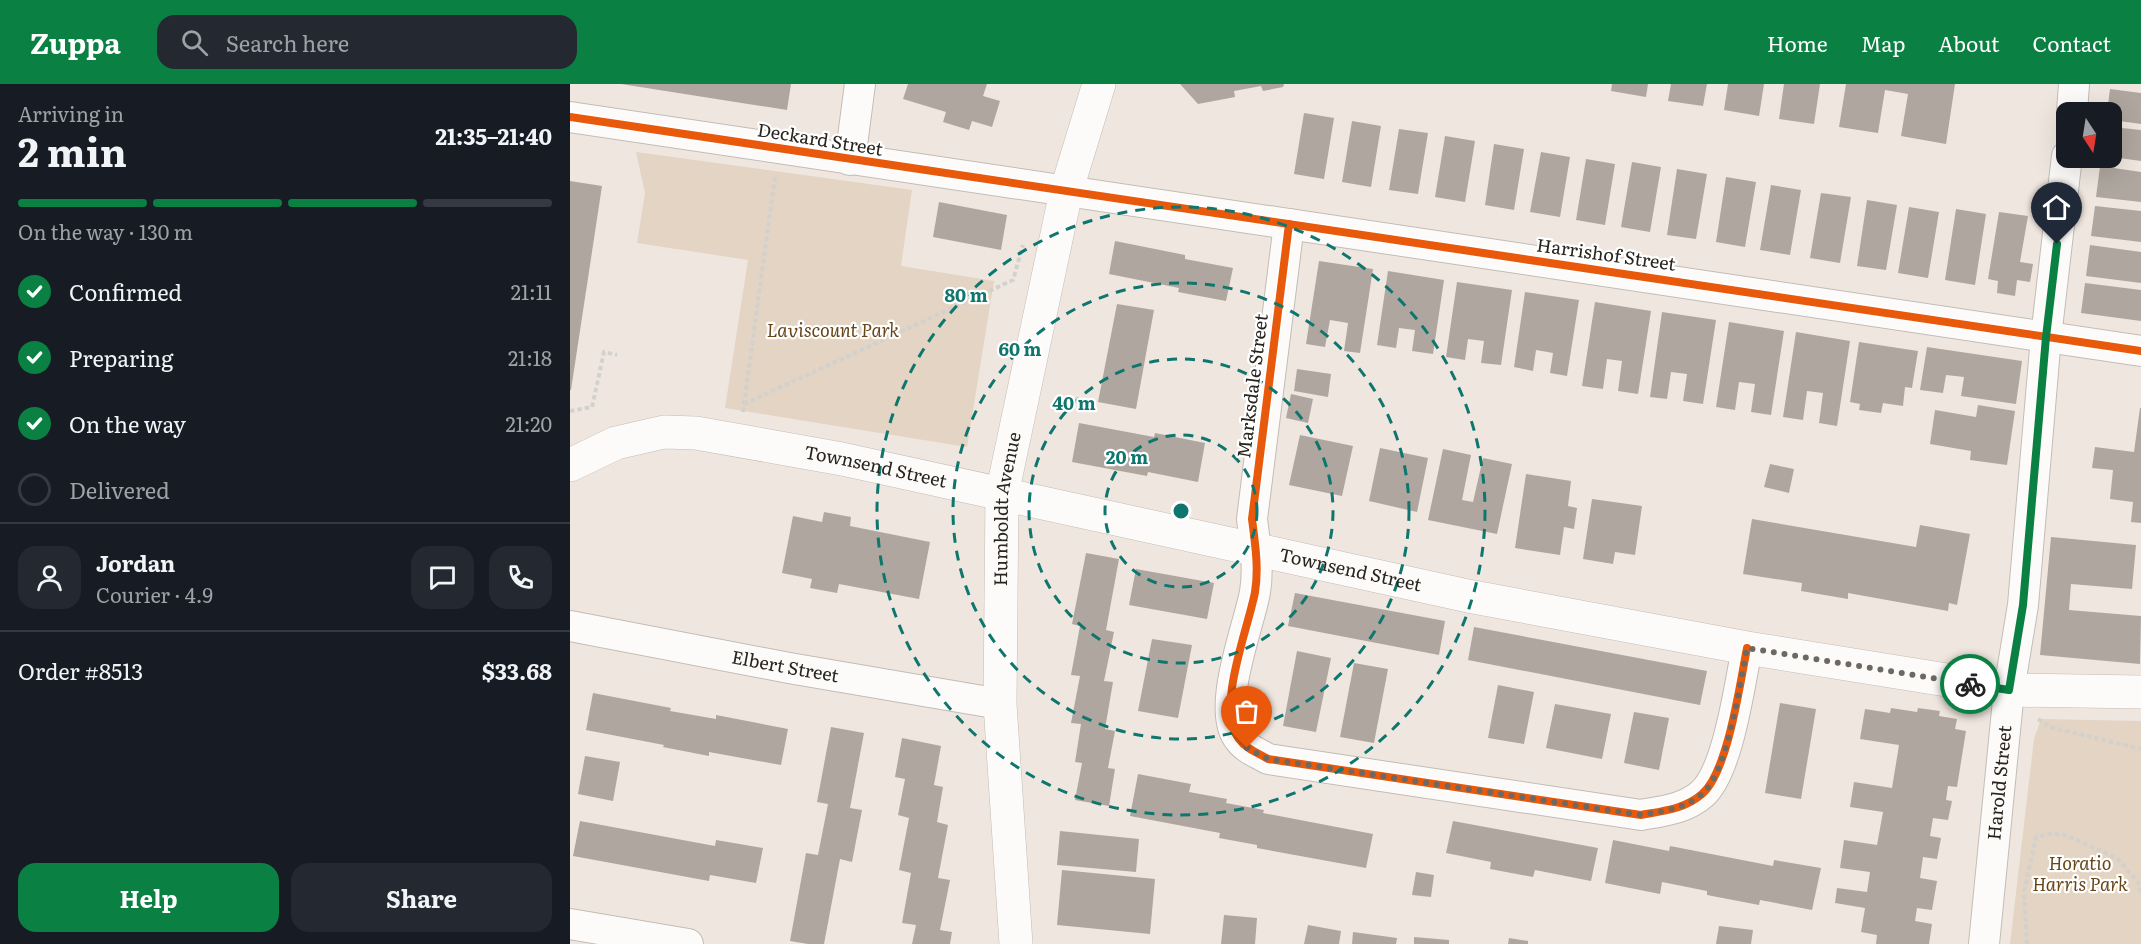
<!DOCTYPE html>
<meta charset="utf-8">
<style>
body{margin:0;font-family:Literata,serif;background:#242831;color:#f1f3f6;height:100vh;display:flex;flex-direction:column;font-size:22px;white-space:nowrap}
*{box-sizing:border-box;margin:0}
p{font-size:20px;color:#9ea1a6}
.icon{flex:none;width:33px;height:33px;fill:none;stroke:currentColor;stroke-width:2;stroke-linecap:round;stroke-linejoin:round}
.map{position:relative;flex:1;overflow:hidden}
.details{display:flex;flex-direction:column;background:#171b24;width:570px}
.details>*{flex:none}
.needle{width:39px;rotate:168deg}
.tools{position:absolute;left:1486px;top:18px;display:grid;gap:12px}
.tools a{display:grid;place-items:center;width:66px;height:66px;border-radius:12px;background:#171b24;box-shadow:0 6px 24px #0002;font-size:30px}
.pin{position:absolute;display:grid;place-items:center;width:51px;height:51px;color:#fff;margin:-62px -26px;border-radius:50% 50% 50% 0;rotate:-45deg;box-shadow:0 0 6px #0007}
.pin .icon{rotate:45deg}
.courier{position:absolute;display:grid;place-items:center;width:60px;height:60px;margin:-30px;border:4px solid #0b8043;border-radius:50%;background:#fff;color:#222;box-shadow:0 2px 8px #0007}
.head em{font-style:normal;font-weight:700}
.head div{display:flex;flex-direction:column-reverse}
.head{display:flex;align-items:center;justify-content:space-between;height:102px;padding:0 18px}
h1{font-size:39px;font-weight:700;line-height:45px}
.bar{display:grid;grid-template-columns:repeat(4,1fr);gap:9px 6px;align-content:center;height:72px;padding:0 18px}
.bar i{height:8px;border-radius:4px;background:#363941}
.bar .current{background:#0b8043}
.bar p{grid-column:span 4}
.line{display:flex;align-items:center;gap:15px;padding:0 18px;border-top:2px solid #363941}
.line div{flex:1}
.round{display:grid;place-items:center;flex:none;width:63px;height:63px;border-radius:18px;background:#242831}
ol{padding:0 18px;list-style:none}
li{display:flex;align-items:center;gap:18px;height:66px}
li p{margin-inline-start:auto}
li .icon{padding:6px;border-radius:50%;background:#0b8043;color:#fff;stroke-width:4}
li:last-child{color:#9ea1a6}
li i{width:33px;height:33px;border:3px solid #363941;border-radius:50%}
.button{display:flex;gap:12px;margin-top:auto;padding:12px 18px}
.button a{flex:1;height:69px;border-radius:18px;background:#0b8043;color:#fff;font-size:24px;font-weight:700;line-height:69px;text-align:center}
.button a+a{background:#242831;color:#f1f3f6}
header{display:flex;align-items:center;gap:36px;box-sizing:border-box;height:84px;padding:0 30px;background:#0b8043;color:#fff}
header strong{font-size:28px}
nav{display:flex;gap:33px;margin-inline-start:auto;font-size:21px}
.search{width:420px;height:54px;background:#242831;display:flex;align-items:center;gap:15px;box-sizing:border-box;padding:0 21px;border-radius:18px;color:#9ea1a6;font-size:22px}
main{display:flex;flex:1;min-height:0}
.map>svg:first-child{display:block}
</style>
<header>
<strong>Zuppa</strong>
<div class="search"><svg class="icon" aria-label="search" viewBox="0 0 24 24"><circle cx="10" cy="10" r="6"/><path d="M15 15l6 6"/></svg>Search here</div>
<nav><a>Home</a><a>Map</a><a>About</a><a>Contact</a></nav>
</header>
<main>
<section class="details">
<div class="head"><div><h1>2 min</h1><p>Arriving in</p></div><em>21:35–21:40</em></div>
<div class="bar"><i class="current"></i><i class="current"></i><i class="current"></i><i></i><p>On the way · 130 m</p></div>
<ol>
<li><svg class="icon" aria-label="check" viewBox="0 0 24 24"><path d="M5 12l5 5 9-10"/></svg>Confirmed<p>21:11</p></li>
<li><svg class="icon" aria-label="check" viewBox="0 0 24 24"><path d="M5 12l5 5 9-10"/></svg>Preparing<p>21:18</p></li>
<li><svg class="icon" aria-label="check" viewBox="0 0 24 24"><path d="M5 12l5 5 9-10"/></svg>On the way<p>21:20</p></li>
<li><i></i>Delivered</li>
</ol>
<div class="line" style="height:108px"><a class="round"><svg class="icon" aria-label="person" viewBox="0 0 24 24"><circle cx="12" cy="8" r="4"/><path d="M4 21q1-7 8-7t8 7"/></svg></a><div><b>Jordan</b><p>Courier · 4.9</p></div><a class="round"><svg class="icon" aria-label="chat" viewBox="0 0 24 24"><path d="M4 5h16v11H9l-5 4z"/></svg></a><a class="round"><svg class="icon" aria-label="phone" viewBox="0 0 24 24"><path d="M5 4h4l2 5-3 2q2 4 5 5l2-3 5 2v4C11 20 4 13 5 4z"/></svg></a></div>
<div class="line" style="height:78px"><div>Order #8513</div><b>$33.68</b></div>
<div class="button"><a>Help</a><a>Share</a></div>
</section>
<div class="map">
<svg width="1571" height="860" viewBox="0 0 1571 860">
<rect width="100%" height="100%" fill="#efe7df"/>
<g fill="#e3d4c3">
<polygon points="66,68 342,106 331,182 424,197 397,363 155,324 178,176 67,159 75,109"/>
<polygon points="1471,635 1571,637 1571,860 1440,860 1464,655"/>
</g>
<g fill="#afa79f">
<polygon points="51,0 221,0 217,26"/>
<polygon points="338,0 417,0 413,12 430,17 422,43 402,37 399,46 373,38 376,28 333,15"/>
<polygon points="610,0 714,0 713,3 693,7 691,2 664,7 665,13 628,20"/>
<polygon points="1042,0 1078,0 1076,13 1041,7"/>
<polygon points="1101,0 1137,0 1133,22 1098,17"/>
<polygon points="1158,0 1194,0 1189,32 1154,26"/>
<polygon points="1214,0 1250,0 1244,40 1209,35"/>
<polygon points="1276,0 1385,0 1376,60 1331,52 1338,10 1315,6 1308,49 1269,43"/>
<polygon points="1540,5 1571,9 1571,40 1542,36 1542,28 1537,28"/>
<polygon points="734,29 764,34 754,95 724,90"/>
<polygon points="782,37 811,42 801,103 772,98"/>
<polygon points="1542,43 1571,46 1571,77 1542,73"/>
<polygon points="829,45 858,49 848,110 819,106"/>
<polygon points="875,52 905,57 895,118 865,113"/>
<polygon points="924,60 954,65 944,126 915,121"/>
<polygon points="971,68 1000,73 990,133 960,128"/>
<polygon points="1016,75 1045,80 1035,141 1006,136"/>
<polygon points="1062,78 1091,83 1080,148 1051,143"/>
<polygon points="1530,82 1571,88 1571,118 1526,113"/>
<polygon points="1107,85 1137,90 1126,155 1097,151"/>
<polygon points="1156,93 1186,98 1175,163 1146,158"/>
<polygon points="0,97 32,102 1,306 0,306"/>
<polygon points="1201,101 1231,106 1220,171 1190,166"/>
<polygon points="1251,109 1281,113 1270,179 1240,174"/>
<polygon points="1297,116 1327,121 1316,186 1287,182"/>
<polygon points="369,118 437,131 431,166 363,153"/>
<polygon points="1525,122 1571,127 1571,158 1521,152"/>
<polygon points="1339,123 1369,128 1358,194 1328,189"/>
<polygon points="1386,125 1416,130 1405,201 1375,196"/>
<polygon points="1429,128 1458,132 1450,178 1463,180 1460,198 1447,196 1445,212 1427,209 1428,197 1418,195"/>
<polygon points="545,157 615,171 615,175 663,184 656,217 608,208 609,204 539,190"/>
<polygon points="1520,161 1571,168 1571,199 1516,192"/>
<polygon points="749,177 803,185 790,269 774,267 778,239 760,236 755,263 736,260"/>
<polygon points="818,187 874,196 863,270 842,267 845,246 829,244 826,264 807,261"/>
<polygon points="887,198 942,206 931,281 911,279 914,257 898,255 895,276 876,273"/>
<polygon points="1515,199 1571,206 1571,237 1511,229"/>
<polygon points="955,208 1009,216 997,292 980,289 983,269 966,266 963,287 944,283"/>
<polygon points="1025,218 1081,227 1068,310 1048,307 1052,277 1037,275 1033,305 1012,302"/>
<polygon points="547,220 584,226 566,325 528,318"/>
<polygon points="1092,228 1146,236 1133,320 1113,317 1117,290 1101,288 1097,315 1080,313"/>
<polygon points="1159,238 1214,247 1201,331 1181,328 1185,300 1169,298 1165,326 1146,323"/>
<polygon points="1226,248 1280,257 1267,342 1249,339 1253,309 1237,307 1233,336 1213,333"/>
<polygon points="1289,258 1348,267 1342,304 1335,303 1333,322 1313,319 1311,329 1289,326 1290,320 1280,318"/>
<polygon points="1357,263 1452,277 1446,320 1391,312 1394,293 1376,291 1373,309 1350,306"/>
<polygon points="727,285 761,290 758,313 724,307"/>
<polygon points="721,310 743,315 738,339 716,334"/>
<polygon points="1408,321 1445,327 1437,381 1400,376 1401,367 1360,360 1365,326 1406,333"/>
<polygon points="1570,324 1571,324 1571,439 1561,438 1563,418 1540,415 1543,386 1522,384 1525,363 1564,368"/>
<polygon points="509,339 584,353 585,349 635,359 628,398 578,388 577,392 502,378"/>
<polygon points="730,351 783,362 772,412 719,401"/>
<polygon points="810,364 858,374 847,428 799,417"/>
<polygon points="873,365 901,371 892,416 903,418 913,374 942,380 927,450 858,436"/>
<polygon points="1200,380 1224,385 1219,409 1194,403"/>
<polygon points="956,390 1001,397 998,422 1007,424 1004,445 994,443 990,471 945,464"/>
<polygon points="1022,415 1072,422 1065,471 1045,468 1043,480 1013,475"/>
<polygon points="254,428 281,433 280,442 360,458 349,515 269,500 267,509 240,504 242,495 212,489 223,432 252,438"/>
<polygon points="1182,435 1346,463 1350,441 1400,450 1387,521 1379,519 1378,527 1278,509 1278,515 1231,507 1232,499 1173,490"/>
<polygon points="1481,453 1566,461 1562,505 1501,500 1499,526 1571,532 1570,580 1470,571"/>
<polygon points="516,469 549,475 536,546 544,548 534,597 543,598 535,645 545,647 538,684 545,685 539,722 505,716 512,679 505,678 511,640 501,639 510,592 501,591 510,542 502,540"/>
<polygon points="566,485 644,499 637,535 559,521"/>
<polygon points="725,509 875,537 869,571 718,542"/>
<polygon points="904,543 1137,587 1130,621 898,576"/>
<polygon points="582,555 622,561 608,634 568,627"/>
<polygon points="727,567 761,574 746,648 713,642"/>
<polygon points="784,579 818,585 804,659 770,653"/>
<polygon points="928,601 964,608 954,660 918,654"/>
<polygon points="23,609 101,624 100,627 146,635 146,631 218,645 211,681 139,668 139,672 93,663 94,661 16,646"/>
<polygon points="1210,619 1246,625 1231,715 1195,709"/>
<polygon points="985,620 1041,630 1032,675 976,664"/>
<polygon points="1321,624 1347,628 1348,624 1370,627 1369,632 1387,635 1385,645 1396,647 1387,703 1378,702 1376,716 1382,717 1378,736 1363,734 1360,752 1371,754 1367,775 1353,773 1350,794 1367,797 1362,826 1347,824 1345,837 1362,840 1359,860 1306,860 1307,851 1291,848 1295,824 1265,819 1267,804 1297,808 1300,788 1270,784 1274,756 1307,761 1313,728 1280,723 1284,698 1322,704 1329,661 1290,655 1295,625 1320,629"/>
<polygon points="1064,628 1099,634 1089,686 1054,679"/>
<polygon points="261,643 294,649 280,724 292,726 282,778 270,775 254,860 238,860 220,857 236,769 248,771 258,720 247,718"/>
<polygon points="332,654 371,662 364,701 373,703 367,738 378,741 368,794 380,796 370,846 382,848 380,860 342,860 346,841 332,839 341,789 329,786 339,734 328,731 335,695 325,693"/>
<polygon points="15,672 50,678 43,717 8,710"/>
<polygon points="568,690 621,700 619,708 657,715 656,719 694,726 693,729 803,750 796,784 687,764 687,761 649,754 650,749 560,732"/>
<polygon points="10,737 145,762 146,756 193,764 186,799 140,791 139,797 3,772"/>
<polygon points="883,737 1028,764 1021,797 965,786 963,793 920,785 921,778 876,769"/>
<polygon points="490,747 569,755 566,788 487,781"/>
<polygon points="1043,756 1099,767 1100,762 1203,782 1204,776 1251,784 1242,826 1190,816 1189,821 1137,811 1137,807 1092,798 1090,810 1035,799"/>
<polygon points="492,786 585,795 580,850 487,841"/>
<polygon points="846,788 864,791 861,813 842,811"/>
<polygon points="654,831 687,834 685,860 651,860"/>
<polygon points="738,841 771,847 769,860 734,860"/>
<polygon points="1149,842 1183,846 1181,860 1146,860"/>
<polygon points="783,848 827,854 826,860 782,860"/>
<polygon points="844,853 879,856 879,860 844,860"/>
<polygon points="939,854 958,857 958,860 938,860"/>
</g>
<g fill="none" stroke-linecap="round" stroke-linejoin="round">
<g stroke="#c2bcb6" stroke-width="32">
<g id="street">
<polyline points="1502,28 1504,0"/>
<polyline points="0,33 1571,267"/>
<polyline points="280,76 290,0"/>
<path d="M719 140 682 435C685 459 689 484 685 508 679 542 645 625 669 655 676 665 688 669 698 675L1071 731C1093 727 1115 725 1132 710 1158 688 1170 599 1177 564"/>
<path id="s1" d="M0 542 219 584 430 620"/>
<polyline points="0,840 118,860"/>
<path id="s2" d="M1414 860 1439 606 1453 521 1476 253 1497 72"/>
</g>
</g>
<g stroke="#c2bcb6" stroke-width="34">
<g id="secondary">
<path id="s3" d="M0 381 46 359 94 348 126 349 272 375 898 512 1177 564 1439 606 1571 608"/>
<path id="s4" d="M446 860 430 620 432 410 496 108 529 0"/>
</g>
</g>
<g stroke="#d3d1ce" stroke-width="4" stroke-dasharray="4.5 3" stroke-linecap="butt">
<polyline points="174,320 443,196 453,161"/>
<polyline points="0,327 22,323 34,268 47,271"/>
<polyline points="173,328 205,92"/>
<polyline points="1468,635 1480,643 1571,665"/>
<polyline points="1457,860 1454,808 1466,753 1479,750 1495,751 1547,774 1568,798 1571,810"/>
</g>
<use href="#street" stroke="#fdfbfa" stroke-width="30"/>
<use href="#secondary" stroke="#fdfbfa" stroke-width="33"/>
<g stroke="#fff" stroke-width="11">
<g id="cycleway">
<polyline points="0,33 1571,267"/>
<path d="M719 140 682 435C685 459 689 484 685 508 679 542 645 625 669 655 676 665 688 669 698 675L1071 731C1093 727 1115 725 1132 710 1158 688 1170 599 1177 564"/>
</g>
</g>
<use href="#cycleway" stroke="#e8590c" stroke-width="8"/>
</g>
<g fill="none" stroke-linecap="round" stroke-linejoin="round">
<path stroke="#6e6862" stroke-width="6" stroke-dasharray="0 10.8" d="M677 664 698 675 1071 731C1093 727 1115 725 1132 710 1158 688 1170 598 1177 564L1400 600"/>
<polyline stroke="#0b8043" stroke-width="8" points="1400,600 1439,606 1453,521 1476,253 1487,160"/>
</g>
<g fill="none" stroke="#0f766e" stroke-width="3" stroke-dasharray="10 8">
<circle cx="611" cy="427" r="76"/>
<circle cx="611" cy="427" r="152"/>
<circle cx="611" cy="427" r="228"/>
<circle cx="611" cy="427" r="304"/>
</g>
<g text-anchor="middle" stroke-width="4.5" stroke-linejoin="round" paint-order="stroke">
<g font-size="18" fill="#28241e" stroke="#fff">
<text transform="translate(250 56) rotate(9)" y="6">Deckard Street</text>
<text transform="translate(1036 171) rotate(8)" y="6">Harrishof Street</text>
<text transform="translate(683 302) rotate(-83)" y="6">Marksdale Street</text>
<text dy="6" stroke="none"><textPath href="#s3" startOffset="315">Townsend Street</textPath></text>
<text dy="6" stroke="none"><textPath href="#s4" startOffset="436">Humboldt Avenue</textPath></text>
<text dy="6" stroke="none"><textPath href="#s3" startOffset="801">Townsend Street</textPath></text>
<text dy="6" stroke="none"><textPath href="#s1" startOffset="219">Elbert Street</textPath></text>
<text dy="6" stroke="none"><textPath href="#s2" startOffset="162">Harold Street</textPath></text>
</g>
<g font-size="18" font-style="italic" fill="#684618" stroke="#fff">
<text x="263" y="253">Laviscount Park</text>
<text x="1510" y="786">Horatio<tspan x="1510" dy="21">Harris Park</tspan></text>
</g>
</g>
<circle cx="611" cy="427" r="9" fill="#0f766e" stroke="#fff" stroke-width="3"/>
<g font-size="18" text-anchor="middle" font-weight="bold" fill="#0f766e" stroke="#fff" stroke-width="4.5" stroke-linejoin="round" paint-order="stroke">
<text x="396" y="218">80 m</text>
<text x="450" y="272">60 m</text>
<text x="504" y="326">40 m</text>
<text x="557" y="380">20 m</text>
</g>
</svg>
<div class="tools">
<a><svg class="needle" viewBox="-14 -14 28 28"><path d="M0-13l5 13h-10z" fill="#e53935"/><path d="M0 13l5-13h-10z" fill="#9ea1a6"/></svg></a>
</div>
<div class="pin" style="left:677px;top:664px;background:#ea580c"><svg class="icon" aria-label="bag" viewBox="0 0 24 24"><path d="M5 8h14l-1 12H6zM9 8a3 3 0 0 1 6 0"/></svg></div>
<div class="pin" style="left:1487px;top:160px;background:#1f2937"><svg class="icon" aria-label="home" viewBox="0 0 24 24"><path d="M3 11l9-7 9 7M6 9v11h12V9"/></svg></div>
<div class="courier" style="left:1400px;top:600px"><svg class="icon" aria-label="bike" viewBox="0 0 24 24"><circle cx="6" cy="16" r="4"/><circle cx="18" cy="16" r="4"/><path d="M6 16l4-8h5l3 8M10 8l3 8H6M13 5h3"/></svg></div>
</div>
</main>
